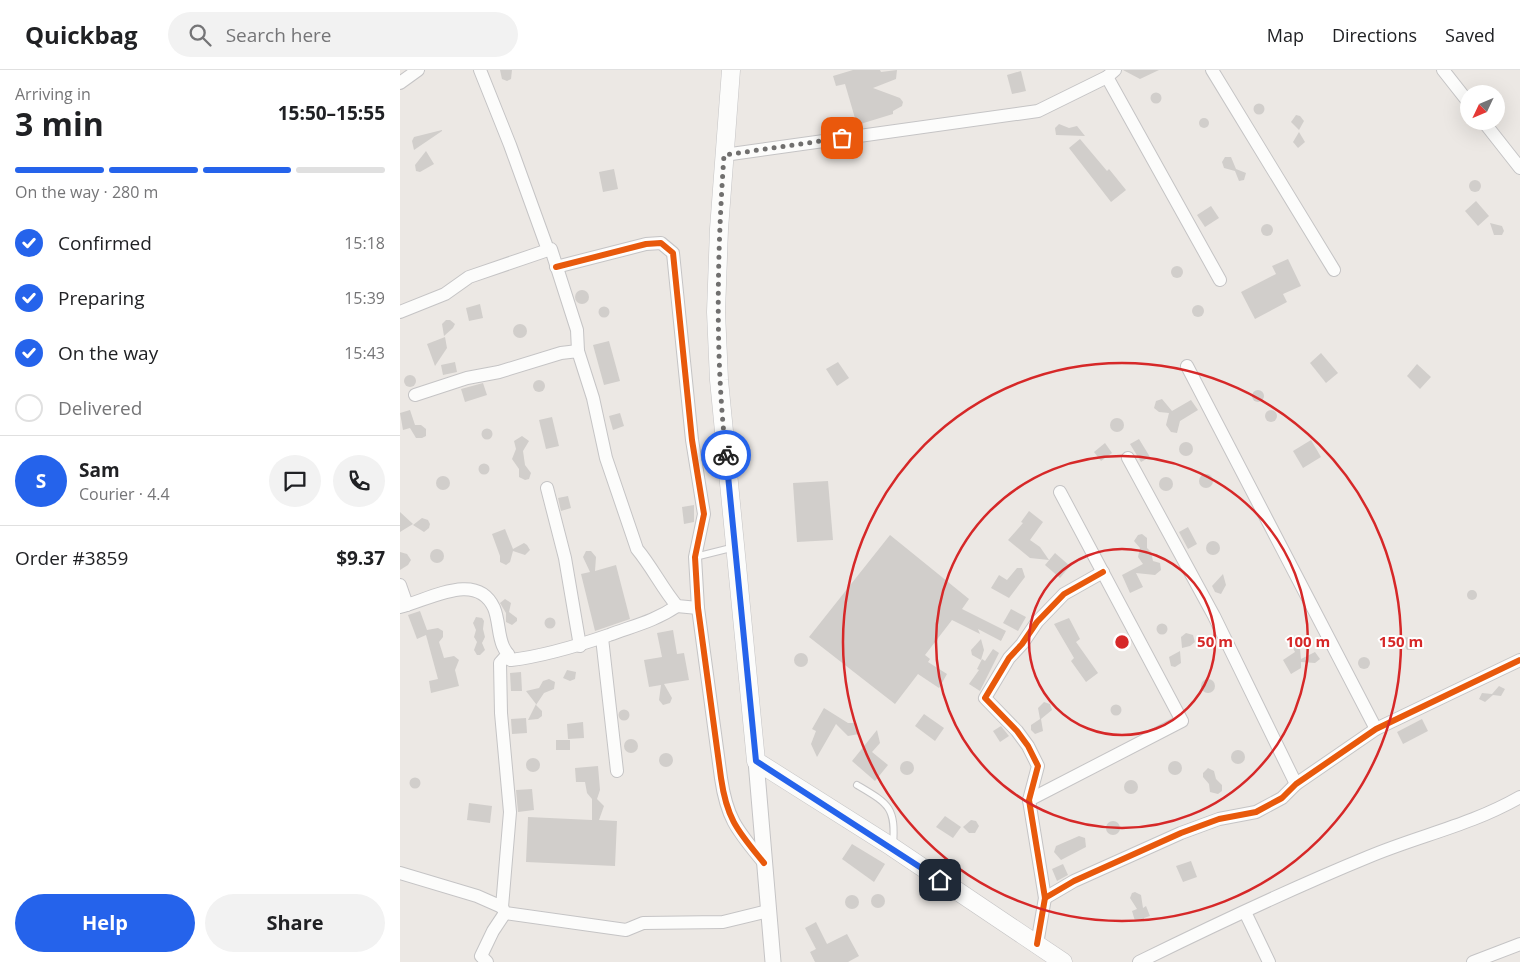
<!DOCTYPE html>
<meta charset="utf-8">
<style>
body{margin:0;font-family:"Open Sans",sans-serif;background:#f2f2f2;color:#202124;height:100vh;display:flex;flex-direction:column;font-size:19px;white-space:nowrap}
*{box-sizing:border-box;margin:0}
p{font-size:16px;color:#757577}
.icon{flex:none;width:28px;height:28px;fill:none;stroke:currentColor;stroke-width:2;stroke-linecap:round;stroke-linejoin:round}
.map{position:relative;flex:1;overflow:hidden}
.sheet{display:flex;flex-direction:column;background:#fff;width:400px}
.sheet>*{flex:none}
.needle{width:32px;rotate:226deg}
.fabs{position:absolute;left:1060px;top:15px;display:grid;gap:10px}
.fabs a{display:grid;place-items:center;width:45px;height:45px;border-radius:50%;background:#fff;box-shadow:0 5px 20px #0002;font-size:25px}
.pin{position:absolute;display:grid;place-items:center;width:42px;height:42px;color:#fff;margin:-21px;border-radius:10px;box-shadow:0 2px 8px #0006}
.courier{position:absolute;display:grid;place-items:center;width:50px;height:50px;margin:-25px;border:4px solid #2563eb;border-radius:50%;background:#fff;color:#222;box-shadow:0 1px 6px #0007}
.summary em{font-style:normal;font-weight:700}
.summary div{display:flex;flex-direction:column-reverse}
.summary{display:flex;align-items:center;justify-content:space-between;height:85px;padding:0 15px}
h1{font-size:32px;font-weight:700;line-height:38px}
.bar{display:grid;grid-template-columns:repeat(4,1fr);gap:8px 5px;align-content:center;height:60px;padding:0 15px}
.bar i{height:6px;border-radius:4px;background:#e0e0e0}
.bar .current{background:#2563eb}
.bar p{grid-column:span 4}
.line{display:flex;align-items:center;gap:12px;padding:0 15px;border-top:1px solid #e0e0e0}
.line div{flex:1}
.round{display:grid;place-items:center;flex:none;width:52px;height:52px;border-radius:26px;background:#f2f2f2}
ol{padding:0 15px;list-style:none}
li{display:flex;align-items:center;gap:15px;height:55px}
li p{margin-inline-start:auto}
li .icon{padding:5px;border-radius:50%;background:#2563eb;color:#fff;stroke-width:4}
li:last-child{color:#757577}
li i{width:28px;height:28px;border:2px solid #e0e0e0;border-radius:50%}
.primary-button{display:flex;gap:10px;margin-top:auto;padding:10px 15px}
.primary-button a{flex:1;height:58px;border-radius:30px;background:#2563eb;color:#fff;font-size:20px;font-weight:700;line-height:58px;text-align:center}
.primary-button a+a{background:#f2f2f2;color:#202124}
header{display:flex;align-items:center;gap:30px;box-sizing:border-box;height:70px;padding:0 25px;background:#fff;border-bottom:1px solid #e0e0e0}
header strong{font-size:24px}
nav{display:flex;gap:28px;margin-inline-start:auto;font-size:18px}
.search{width:350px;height:45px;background:#f2f2f2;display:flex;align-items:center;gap:12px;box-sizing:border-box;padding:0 18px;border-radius:28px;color:#757577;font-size:19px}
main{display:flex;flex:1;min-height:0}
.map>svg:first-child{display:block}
</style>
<header>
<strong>Quickbag</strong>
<div class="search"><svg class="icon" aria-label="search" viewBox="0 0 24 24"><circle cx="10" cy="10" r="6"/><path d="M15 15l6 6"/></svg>Search here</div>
<nav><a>Map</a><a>Directions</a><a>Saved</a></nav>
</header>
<main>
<section class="sheet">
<div class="summary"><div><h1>3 min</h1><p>Arriving in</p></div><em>15:50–15:55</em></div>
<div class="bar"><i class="current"></i><i class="current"></i><i class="current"></i><i></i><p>On the way · 280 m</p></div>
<ol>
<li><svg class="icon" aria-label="check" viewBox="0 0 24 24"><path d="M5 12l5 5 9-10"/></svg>Confirmed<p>15:18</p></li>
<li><svg class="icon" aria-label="check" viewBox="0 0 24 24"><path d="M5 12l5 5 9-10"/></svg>Preparing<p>15:39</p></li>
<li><svg class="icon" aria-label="check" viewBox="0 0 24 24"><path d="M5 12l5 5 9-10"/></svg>On the way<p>15:43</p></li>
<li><i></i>Delivered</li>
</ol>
<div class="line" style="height:90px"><b class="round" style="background:#2563eb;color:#fff">S</b><div><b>Sam</b><p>Courier · 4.4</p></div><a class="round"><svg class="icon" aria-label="chat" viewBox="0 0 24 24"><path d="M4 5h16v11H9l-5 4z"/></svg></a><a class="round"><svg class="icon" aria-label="phone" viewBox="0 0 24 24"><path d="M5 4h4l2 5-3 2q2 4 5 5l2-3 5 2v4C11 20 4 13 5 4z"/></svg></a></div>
<div class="line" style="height:65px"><div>Order #3859</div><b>$9.37</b></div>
<div class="primary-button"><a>Help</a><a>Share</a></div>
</section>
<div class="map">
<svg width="1120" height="892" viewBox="0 0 1120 892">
<rect width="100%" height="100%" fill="#ece8e4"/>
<g fill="#d1cecb">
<polygon points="100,0 112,0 111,9 107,11 102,9"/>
<polygon points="453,0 480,0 481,2 497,0 496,9 473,18 500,28 503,32 502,36 493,41 493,44 457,55 445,14 436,16 433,6"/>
<polygon points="723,0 759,0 740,9"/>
<polygon points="621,1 626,21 612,24 607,5"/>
<circle cx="756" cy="28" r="5.5"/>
<circle cx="859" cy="39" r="5.5"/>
<polygon points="896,45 900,46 904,51 899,60 891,52"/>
<circle cx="804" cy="53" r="5"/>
<polygon points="659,54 669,58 677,56 685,66 656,65 655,58"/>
<polygon points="42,60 42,61 14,80 12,71 14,67"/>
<polygon points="899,62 905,72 898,78 893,72"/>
<polygon points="680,69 707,101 709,99 726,120 711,132 669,78"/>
<polygon points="26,81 34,94 20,102 16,101 15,95"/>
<polygon points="825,87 831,87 836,99 846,103 844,110 839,111 835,101 824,98 822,92"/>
<polygon points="214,99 218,119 203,122 199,102"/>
<circle cx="1075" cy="116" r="6"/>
<polygon points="1076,131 1089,146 1078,156 1065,141"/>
<polygon points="811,136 819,148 805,157 797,145"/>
<polygon points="1090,153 1102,156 1104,161 1102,165 1094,165"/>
<circle cx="867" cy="160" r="6"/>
<polygon points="888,189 901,216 883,224 887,232 855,249 841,222 876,204 872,196"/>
<circle cx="777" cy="202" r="6"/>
<circle cx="182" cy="227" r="7"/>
<polygon points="80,234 83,248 69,251 66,238"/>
<circle cx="798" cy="241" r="6"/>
<circle cx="204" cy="242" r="5.5"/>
<polygon points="50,250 55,254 53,258 44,266 42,254 46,250"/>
<circle cx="120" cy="261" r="7"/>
<polygon points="45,267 47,278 35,296 27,274"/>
<polygon points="209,271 220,311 204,315 193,275"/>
<polygon points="921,283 938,303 926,313 910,293"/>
<polygon points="55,292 57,302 43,305 41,295"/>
<polygon points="438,292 449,308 437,316 426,299"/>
<polygon points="1017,294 1031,307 1020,319 1007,306"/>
<circle cx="10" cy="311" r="6"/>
<circle cx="139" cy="316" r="6"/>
<polygon points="83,313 87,325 65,332 61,319"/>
<circle cx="858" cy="326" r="6"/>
<polygon points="762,329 772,341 791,330 798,340 780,351 777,363 771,362 766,355 769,343 759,342 754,338 756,331"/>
<polygon points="10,340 15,355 21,355 26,359 26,366 22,368 16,368 10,358 3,360 0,343"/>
<circle cx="871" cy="346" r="6"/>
<polygon points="220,343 224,356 213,360 209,346"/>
<polygon points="152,347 159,376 146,379 139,350"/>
<circle cx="717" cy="355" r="7"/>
<circle cx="87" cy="364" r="5.5"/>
<polygon points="122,366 129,371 123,381 125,395 131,403 129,409 125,410 119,407 119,399 112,389 116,379 114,371"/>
<polygon points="739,369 750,387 741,392 730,374"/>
<polygon points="911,370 921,387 903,398 893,381"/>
<circle cx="786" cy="379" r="7"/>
<polygon points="705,373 712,383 701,391 694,382"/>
<circle cx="84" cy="399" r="5.5"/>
<circle cx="806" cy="411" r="7"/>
<circle cx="43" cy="413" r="7"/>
<circle cx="766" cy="414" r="7"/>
<polygon points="428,411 433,470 397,472 393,413"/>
<polygon points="168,426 171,438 161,441 158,428"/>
<polygon points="294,435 294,452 284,454 282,437"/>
<polygon points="629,441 643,452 630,470 640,477 649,490 630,488 608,470 623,453 621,452"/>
<polygon points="0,442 13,454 0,462"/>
<polygon points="22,448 28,450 30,454 29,458 24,462 13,455"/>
<polygon points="788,457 797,474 788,479 779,462"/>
<polygon points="105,459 113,479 124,473 127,475 130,480 125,485 113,481 110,492 106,495 100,492 100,486 92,464"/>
<polygon points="742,464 747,468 747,478 751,482 753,491 760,493 761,500 755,505 736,503 743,517 730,523 722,505 743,494 738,487 740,478 734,471 738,465"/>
<polygon points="490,465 569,529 562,539 606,561 601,571 578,559 580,564 552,550 525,585 530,589 528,592 547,604 539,618 518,604 495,634 409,567"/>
<circle cx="813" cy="478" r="7"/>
<circle cx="37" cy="486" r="7"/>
<polygon points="191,481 196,487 195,501 216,495 230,549 195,561 181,504 190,502 183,487 186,481"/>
<polygon points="0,482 7,484 11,490 8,495 0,500"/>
<polygon points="655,483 670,496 660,508 645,495"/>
<polygon points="617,498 622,498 625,507 609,528 591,518 599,505 607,510"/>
<polygon points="823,504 826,515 821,524 815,522 812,516"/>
<circle cx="1072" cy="525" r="5"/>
<polygon points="105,529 111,533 109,542 117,548 117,551 112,555 106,552 106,543 100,533"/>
<polygon points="611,539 626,547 618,561 603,553"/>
<polygon points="20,541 27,560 38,558 43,561 43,567 39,572 44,588 54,586 59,590 55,600 59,616 31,623 29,611 38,609 26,565 17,569 8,545"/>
<polygon points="76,547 82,548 84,551 83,559 85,567 82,573 85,580 80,585 77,585 74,580 77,572 74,567 76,560 73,553"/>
<circle cx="150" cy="553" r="5.5"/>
<polygon points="669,548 680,569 676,572 698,603 686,612 671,591 674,588 654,554"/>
<circle cx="762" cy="559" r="5.5"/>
<polygon points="273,560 277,584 284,583 289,610 264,614 272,628 270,633 263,635 259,630 261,615 249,617 244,590 262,587 257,563"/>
<polygon points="786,563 793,565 795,572 790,576 782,578 781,567"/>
<polygon points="894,567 899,569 901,589 915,582 920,589 915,593 901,592 901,598 891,604 883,590 895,582 890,572"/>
<polygon points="1000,567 1014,568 1018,573 1017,577 1014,580 1007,580"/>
<polygon points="581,569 584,580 581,590 572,585 571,580"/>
<polygon points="593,579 599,583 580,621 569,614 579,600 577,599 582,589 585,591"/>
<polygon points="780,581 781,593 775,597 771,596 769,587"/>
<circle cx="401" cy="590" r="7"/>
<circle cx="964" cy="593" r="6"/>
<polygon points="167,600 176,602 175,609 170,611 163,608"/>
<polygon points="121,602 122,621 111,621 110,603"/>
<polygon points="149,609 155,612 154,619 144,623 136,635 142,641 142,646 138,649 128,650 136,634 126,621 139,618 143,611"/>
<circle cx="808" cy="616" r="7"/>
<polygon points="1099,616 1105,619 1101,626 1093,625 1085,632 1079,629 1082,623 1092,624"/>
<polygon points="644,632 650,634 652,640 641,649 643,661 635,664 631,660 631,655 640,649 638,638"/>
<circle cx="716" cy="640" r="5.5"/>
<polygon points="424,638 448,653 454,653 459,664 448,666 436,654 417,687 411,674 416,661 412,659"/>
<circle cx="224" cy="645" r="5.5"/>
<polygon points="524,644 544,658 535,671 515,656"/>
<polygon points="126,648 127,663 112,664 111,649"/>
<polygon points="1022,649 1028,661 1003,674 997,662"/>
<polygon points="183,652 184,668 168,669 167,654"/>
<polygon points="601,656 609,666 600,672 593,661"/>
<polygon points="477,660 480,673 472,682 488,695 475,711 452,691"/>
<circle cx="231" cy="676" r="7"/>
<rect x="156" y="670" width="14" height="10"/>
<circle cx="838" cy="687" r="7"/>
<circle cx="266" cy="690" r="7"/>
<circle cx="133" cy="695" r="7"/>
<circle cx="507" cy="698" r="7"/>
<circle cx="775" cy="698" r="7"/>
<polygon points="198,696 200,720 197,729 204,736 199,750 217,751 215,796 126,792 128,747 192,750 192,729 187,723 185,712 176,712 175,698"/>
<polygon points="808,698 814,701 816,709 822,715 822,721 818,724 810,722 809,714 803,707 803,703"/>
<circle cx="15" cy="713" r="5.5"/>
<circle cx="731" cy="717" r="7"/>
<polygon points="132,719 134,740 118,742 116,720"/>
<polygon points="69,733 92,736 90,753 67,750"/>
<polygon points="545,746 561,757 553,768 536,757"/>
<polygon points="571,750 576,751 579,756 575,763 569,763 563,757"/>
<circle cx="713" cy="758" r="7"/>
<polygon points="679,766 685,768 686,777 661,790 654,782 656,776"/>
<polygon points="452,774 485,794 474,812 442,789"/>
<polygon points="791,791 797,807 783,812 776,796"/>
<polygon points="663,794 668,805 657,811 652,799"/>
<polygon points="735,822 741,825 743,838 746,836 750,846 744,848 744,852 743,849 735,851 732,841 737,839 730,828 732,823"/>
<circle cx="478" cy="831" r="7"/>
<circle cx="452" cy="832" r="7"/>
<polygon points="416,852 427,874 447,864 459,886 448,892 415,892 410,882 416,879 405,858"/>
</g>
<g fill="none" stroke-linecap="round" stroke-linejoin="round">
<g stroke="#c5c4c5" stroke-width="8">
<g id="service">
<polyline points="295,487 335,477"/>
<path d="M457 715C489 734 496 737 493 776"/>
</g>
</g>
<g stroke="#c5c4c5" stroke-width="14">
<g id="minor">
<polyline points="80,0 110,75 148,180"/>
<polyline points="812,0 934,200"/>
<polyline points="1043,0 1069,33"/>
<polyline points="707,7 820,210"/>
<polyline points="0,13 18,0"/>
<polyline points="1083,51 1120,98"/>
<polyline points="324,85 638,41 707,7 715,0"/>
<path d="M156 197 246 174 261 173 273 183 292 370 304 444 295 487 298 538 321 708C327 750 338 761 364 793"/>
<polyline points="0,242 45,224 69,207 151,179 177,260 178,281"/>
<polyline points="787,296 976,659"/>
<path d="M15 325 67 308 99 302 161 283 178 281 193 328 206 388 237 479C252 497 262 518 277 536L298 538"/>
<polyline points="728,388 814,546 896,714"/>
<polyline points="147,418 165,488 180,576"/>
<polyline points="0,515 7,535"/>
<path d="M0 537C29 530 77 500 94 538 99 550 98 565 103 576 105 581 109 585 111 590 145 586 177 576 209 565 233 556 255 551 277 536"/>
<polyline points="202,568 217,701"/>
<polyline points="629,730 782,651 660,422"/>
<polyline points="0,803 77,826 102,837 110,742 101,643 100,593 108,584"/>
<polyline points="645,828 674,811 781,763 819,749 856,742 882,728 896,714 976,659 1120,590"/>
<polyline points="102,837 105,843 226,860 243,853 323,852 368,841"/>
<polyline points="845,842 869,892"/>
<polyline points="637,874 645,828 629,730 638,696 628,676 617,661 585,628 609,588 622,574 637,552 664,524 703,502"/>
<polyline points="87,892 81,886 93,861 105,843"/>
<path d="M739 892C814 855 890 819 968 787 1020 765 1069 756 1120 727"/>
<polyline points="1073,892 1120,874"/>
</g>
</g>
<g stroke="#c5c4c5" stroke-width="17">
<polyline id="tertiary" points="356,691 373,892"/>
</g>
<g stroke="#c5c4c5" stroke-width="19">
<polyline id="secondary" points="331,0 319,159 316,242 319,310 356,691 492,777 663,892"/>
</g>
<use href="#service" stroke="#fcfcfb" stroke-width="6"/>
<use href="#minor" stroke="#fcfcfb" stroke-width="12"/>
<use href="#tertiary" stroke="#fcfcfb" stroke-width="15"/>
<use href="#secondary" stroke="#fcfcfb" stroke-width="18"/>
<g stroke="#fff" stroke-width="9">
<g id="cycleway">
<path d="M156 197 246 174 261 173 273 183 292 370 304 444 295 487 298 538 321 708C327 750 338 761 364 793"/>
<polyline points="645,828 674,811 781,763 819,749 856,742 882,728 896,714 976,659 1120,590"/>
<polyline points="637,874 645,828 629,730 638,696 628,676 617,661 585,628 609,588 622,574 637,552 664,524 703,502"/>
</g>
</g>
<use href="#cycleway" stroke="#e8590c" stroke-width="6"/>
</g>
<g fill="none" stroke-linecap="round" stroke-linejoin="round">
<path stroke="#706f6e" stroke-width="5" stroke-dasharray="0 9" d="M326 385C315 284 317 187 324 85L442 68"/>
<polyline stroke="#2563eb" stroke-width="6" points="326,385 356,691 540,810"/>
</g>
<g fill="none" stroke="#d62828" stroke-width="2.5">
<circle cx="722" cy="572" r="93"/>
<circle cx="722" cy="572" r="186"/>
<circle cx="722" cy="572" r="279"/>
</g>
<circle cx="722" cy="572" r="8" fill="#d62828" stroke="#fff" stroke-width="2.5"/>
<g font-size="15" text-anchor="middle" font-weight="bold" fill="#d62828" stroke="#fff" stroke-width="4" stroke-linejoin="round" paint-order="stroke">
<text x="815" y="577">50 m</text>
<text x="908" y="577">100 m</text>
<text x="1001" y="577">150 m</text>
</g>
</svg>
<div class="fabs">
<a><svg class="needle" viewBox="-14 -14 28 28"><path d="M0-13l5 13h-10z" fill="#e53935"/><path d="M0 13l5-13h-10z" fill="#757577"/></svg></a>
</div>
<div class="pin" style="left:442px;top:68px;background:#ea580c"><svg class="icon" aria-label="bag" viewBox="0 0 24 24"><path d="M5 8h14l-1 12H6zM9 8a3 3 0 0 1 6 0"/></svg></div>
<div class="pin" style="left:540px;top:810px;background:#1f2937"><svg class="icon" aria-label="home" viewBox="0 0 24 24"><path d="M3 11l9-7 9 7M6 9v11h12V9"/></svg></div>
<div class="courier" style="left:326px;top:385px"><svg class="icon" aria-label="bike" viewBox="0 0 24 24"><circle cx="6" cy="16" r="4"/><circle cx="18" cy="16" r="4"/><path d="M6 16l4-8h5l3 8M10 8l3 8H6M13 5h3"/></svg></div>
</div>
</main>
